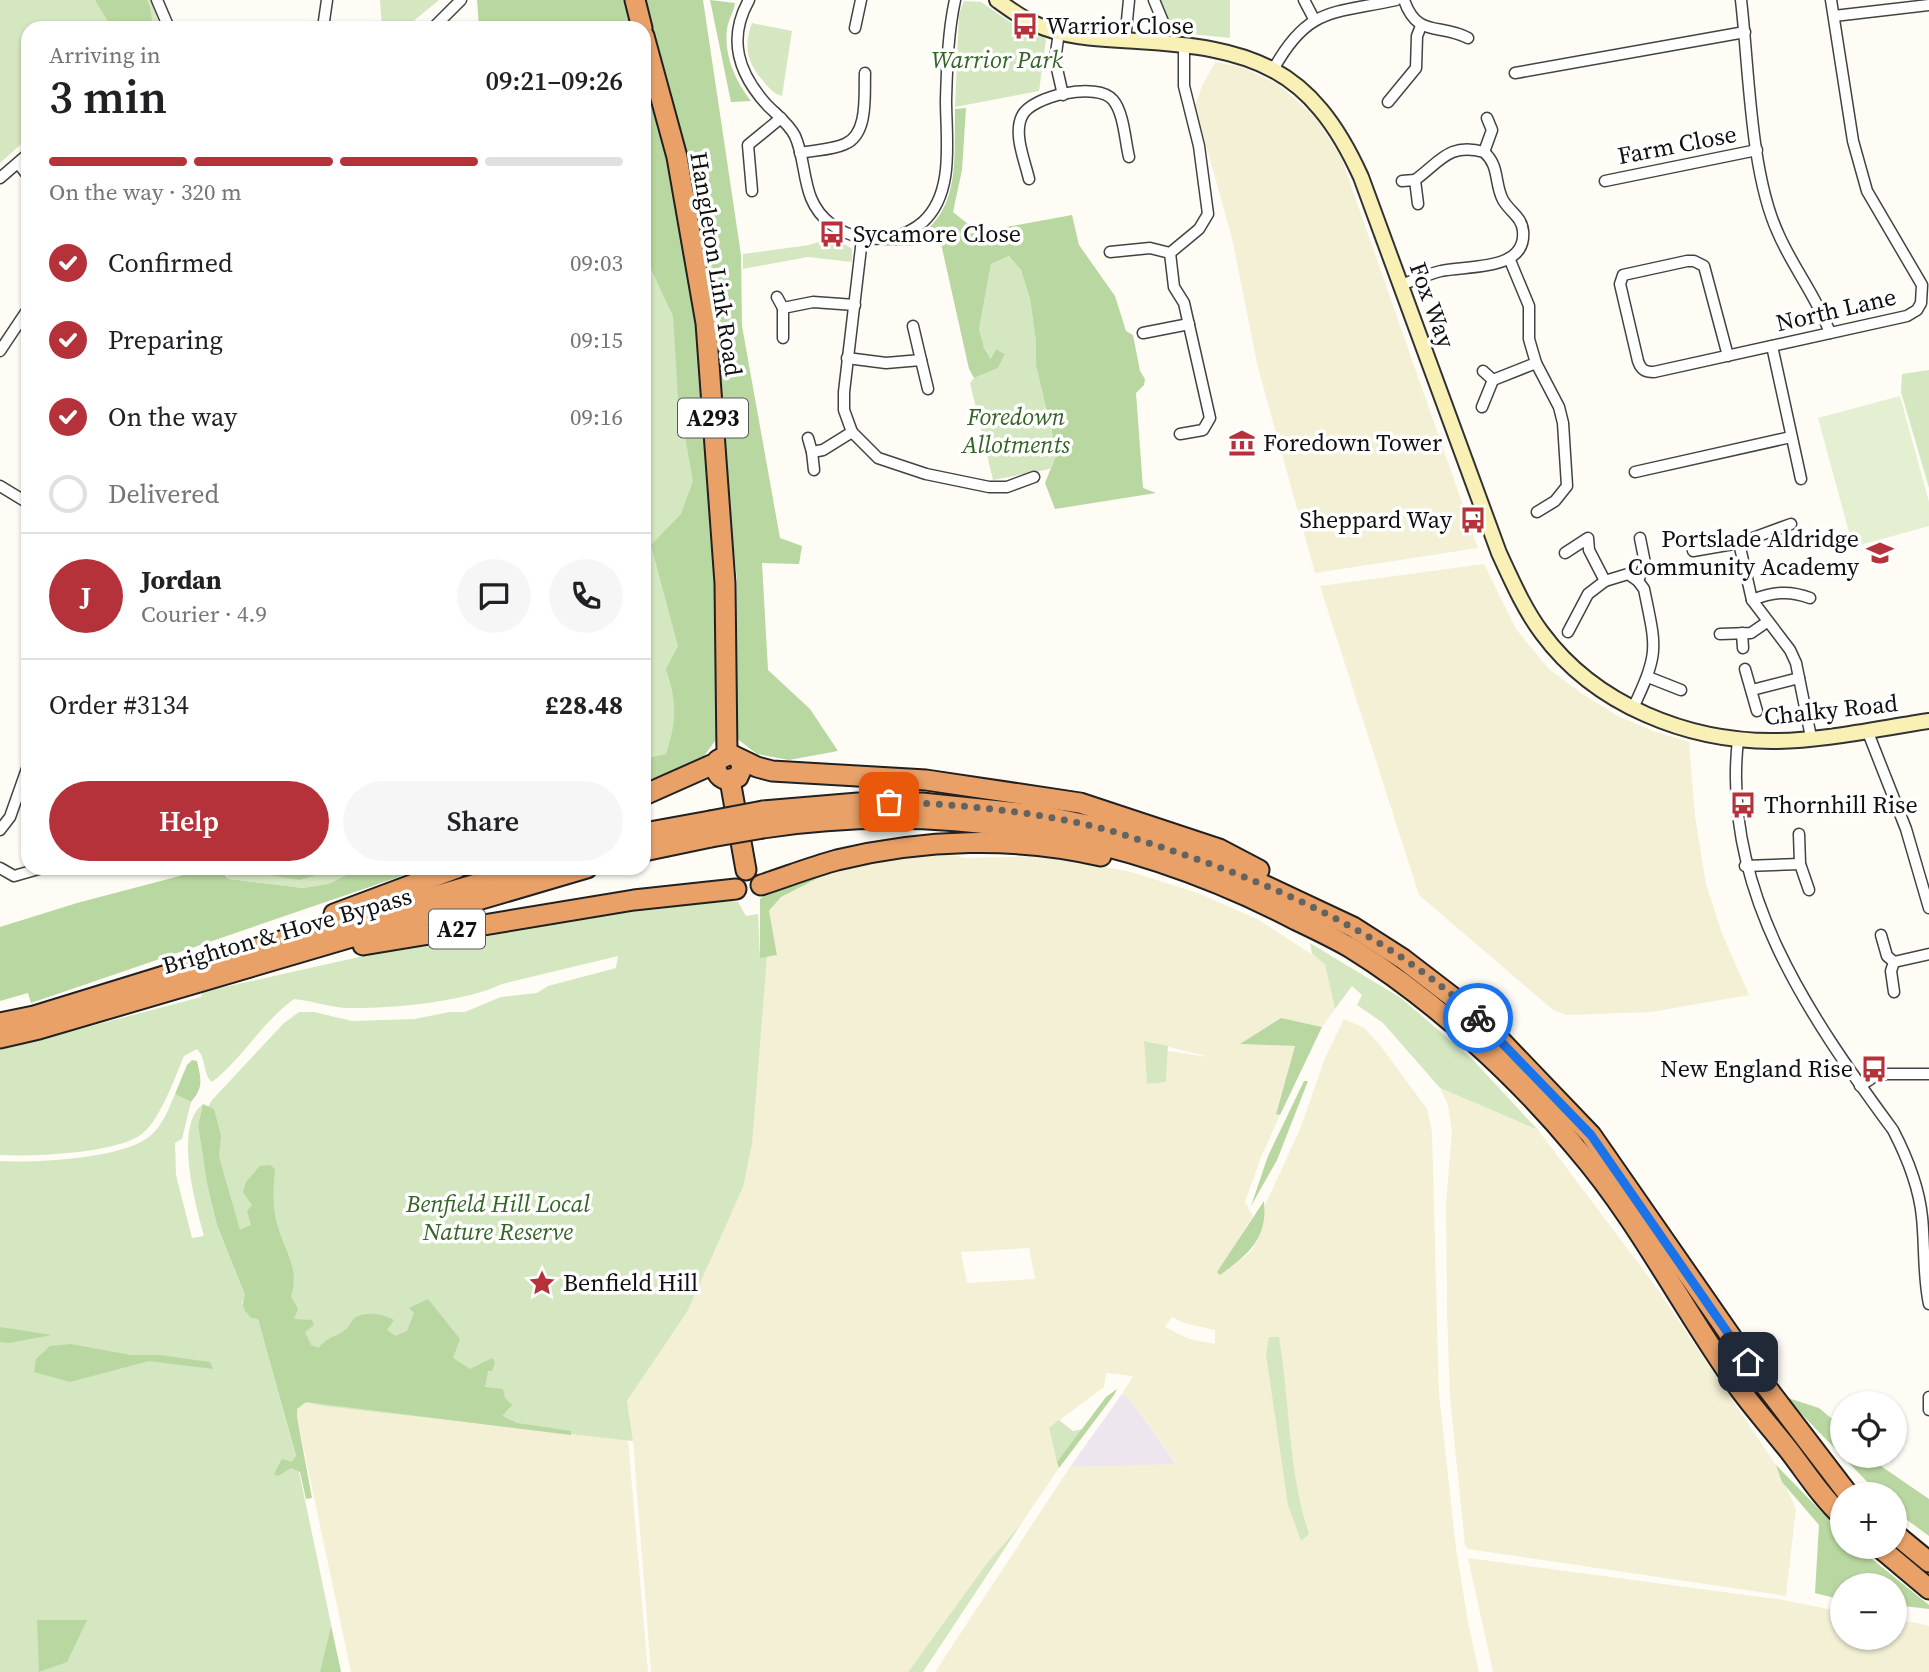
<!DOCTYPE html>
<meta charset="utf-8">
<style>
body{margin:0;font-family:"Source Serif 4",serif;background:#f6f6f6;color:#202124;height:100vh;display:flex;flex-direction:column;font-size:26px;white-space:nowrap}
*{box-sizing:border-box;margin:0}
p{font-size:23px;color:#757577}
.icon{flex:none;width:38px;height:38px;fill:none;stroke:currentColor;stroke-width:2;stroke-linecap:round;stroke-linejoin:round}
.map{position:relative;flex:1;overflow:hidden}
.details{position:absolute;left:21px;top:21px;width:630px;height:854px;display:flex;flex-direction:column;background:#fff;border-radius:21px;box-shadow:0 2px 5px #0004}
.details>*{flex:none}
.fabs{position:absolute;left:1830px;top:1391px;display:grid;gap:14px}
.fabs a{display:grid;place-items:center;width:77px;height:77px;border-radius:50%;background:#fff;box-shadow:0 2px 5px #0004;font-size:35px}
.pin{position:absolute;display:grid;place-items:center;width:60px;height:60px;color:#fff;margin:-30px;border-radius:14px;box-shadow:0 4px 10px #0006}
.courier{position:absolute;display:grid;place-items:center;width:70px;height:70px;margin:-35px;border:5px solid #1a73e8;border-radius:50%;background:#fff;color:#222;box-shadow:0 2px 9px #0007}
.overview em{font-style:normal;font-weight:600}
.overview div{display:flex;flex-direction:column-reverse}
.overview{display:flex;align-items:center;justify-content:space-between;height:119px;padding:0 28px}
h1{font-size:46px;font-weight:600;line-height:52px}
.bar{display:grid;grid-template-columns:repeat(4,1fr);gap:10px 7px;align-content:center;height:84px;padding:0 28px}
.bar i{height:9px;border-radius:5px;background:#e0e0e0}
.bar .current{background:#b6323a}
.bar p{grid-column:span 4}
.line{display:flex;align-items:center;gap:18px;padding:0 28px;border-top:2px solid #e0e0e0}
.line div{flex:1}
.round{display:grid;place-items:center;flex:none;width:74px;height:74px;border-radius:37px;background:#f6f6f6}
ol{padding:0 28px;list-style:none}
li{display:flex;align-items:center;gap:21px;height:77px}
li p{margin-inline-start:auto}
li .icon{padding:7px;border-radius:50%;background:#b6323a;color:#fff;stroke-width:4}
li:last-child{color:#757577}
li i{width:38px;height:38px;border:4px solid #e0e0e0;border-radius:50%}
.action{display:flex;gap:14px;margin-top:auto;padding:14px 28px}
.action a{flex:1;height:80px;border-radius:42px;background:#b6323a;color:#fff;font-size:28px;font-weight:600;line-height:80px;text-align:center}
.action a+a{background:#f6f6f6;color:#202124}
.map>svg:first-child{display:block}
</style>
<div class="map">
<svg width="1929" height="1672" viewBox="0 0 1929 1672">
<rect width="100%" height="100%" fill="#fefcf5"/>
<polygon fill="#ede6ee" points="1122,1394 1129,1398 1177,1465 1070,1467"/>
<g fill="#f3f0d6" fill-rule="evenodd">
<polygon points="1215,62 1242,67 1278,84 1316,118 1341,157 1478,548 1315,573 1258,368 1232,238 1195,106 1202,86"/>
<polygon points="1484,564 1516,629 1549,669 1584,695 1618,716 1653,731 1689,742 1695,816 1706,884 1723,936 1749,995 1651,1012 1567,1015 1553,1010 1419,895 1320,586"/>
<path d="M935 851 965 858 1050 856 1131 872 1198 893 1259 920 1325 963 1335 1009 1322 1027 1281 1018 1241 1044 1295 1046 1276 1113 1280 1115 1261 1157 1245 1202 1253 1216 1218 1272 1220 1275 1251 1252 1260 1234 1265 1205 1300 1129 1325 1058 1344 1019 1364 1028 1380 1045 1427 1109 1432 1132 1439 1394 1456 1548 1468 1622 1479 1672H935L1070 1467 1177 1464 1129 1398 1122 1394 1133 1376 1106 1373 1104 1387 1049 1428 1059 1468 1021 1524 987 1563 908 1672H651L633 1441 627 1401 687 1312 759 1048 767 957 777 955 769 912 781 897 831 871 857 862ZM1144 1041 1150 1042 1209 1057 1168 1051 1166 1082 1147 1084ZM1029 1248 1035 1279 967 1283 961 1252ZM1172 1317 1184 1323 1215 1330V1344L1189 1339 1165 1327Z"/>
<polygon points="1440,1088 1538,1130 1654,1284 1776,1465 1796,1509 1786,1596 1468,1549 1465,1546 1450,1398 1447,1313 1446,1204 1452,1131 1448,1105"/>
<polygon points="306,1402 628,1440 648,1672 351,1672 297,1417 297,1409"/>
<polygon points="1468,1558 1783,1600 1843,1612 1843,1638 1895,1638 1895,1620 1917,1623 1929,1626 1929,1672 1493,1672"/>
</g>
<g fill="#d5e7c0">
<polygon points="0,0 151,0 160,26 157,28 28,28 28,138 0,163"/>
<polygon points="380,0 439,0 405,28 382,28"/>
<polygon points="1158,0 1230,0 1230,38 1171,32"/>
<polygon points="964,1 981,2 1010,22 1044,36 1046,40 1039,91 955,107 959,14"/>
<path d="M752 23 792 31 782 96C774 94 769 88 764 82 747 63 743 46 752 23Z"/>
<polygon points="644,66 714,583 718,737 644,783"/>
<polygon points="834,237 852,249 852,262 808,257 743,269 743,254 809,245"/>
<polygon points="1009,256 1021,270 1030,299 1036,342 1036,366 1057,453 1050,469 993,480 970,383 974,378 998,368 1005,354 996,349 992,360 984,348 979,329 991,264"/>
<polygon points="1929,370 1929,488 1901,392 1902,374"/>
<polygon points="223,868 425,868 414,872 303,888 229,879"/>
<path d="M714 899 738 902 746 916 758 914 760 957H767L752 1144 743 1187 687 1312 627 1401 633 1441 324 1406 285 1398 203 1116 212 1100 284 1023 299 1012H314L352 1021 414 1019 450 1012H465L501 997 537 993 548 986 616 968 618 956 502 984C465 1002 389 1009 347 1008 330 1007 312 1001 294 999 262 1022 243 1058 212 1082 202 1073 207 1059 197 1049L184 1056C175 1077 159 1124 139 1136 112 1153 33 1157 0 1155V1050L201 997 202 992 377 953 433 937 598 910Z"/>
<polygon points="1310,943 1401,998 1472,1059 1538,1130 1440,1088 1383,1023 1357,1005 1362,995 1352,986 1335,1009 1325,964 1312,954"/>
<polygon points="1144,1041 1168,1046 1166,1082 1147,1084"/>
<path d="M175 1094 191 1102 182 1139 175 1143 176 1175 192 1238 204 1236C196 1206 173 1126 203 1104L198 1125 207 1184 217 1225 245 1295 242 1303 258 1319 296 1457 341 1672H0V1161C35 1163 123 1159 150 1136 163 1125 168 1110 175 1094Z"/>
<path d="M1269 1337H1279C1290 1403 1288 1471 1309 1534L1301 1541 1288 1505 1266 1354Z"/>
<polygon points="1059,1420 1073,1431 1083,1429 1057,1462 1049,1428"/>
<polygon points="1021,1524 923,1672 908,1672 987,1563"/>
</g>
<g fill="#b9d7a0">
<polygon points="95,0 147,0 150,7 153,27 108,28 109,23"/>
<polygon points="477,0 626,0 634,28 479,28"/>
<polygon points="639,0 703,0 741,255 742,326 780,538 802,546 799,564 762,563 768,670 810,709 838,751 789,760 757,754 735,737 737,580 723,443"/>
<path d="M710 0 735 3C734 12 728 20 727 29 724 56 735 80 751 101L731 102Z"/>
<path d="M644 66 671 165 698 331 714 583 718 737 701 760 644 783V759L666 754C677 722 677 701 666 669L678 646 651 545 681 514 693 481 678 397 673 316 644 254Z"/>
<path d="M966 108 962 170 953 212 968 224 967 233 911 246H881C896 242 910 240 923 232 961 207 954 149 955 109Z"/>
<polygon points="1072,215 1079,245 1115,296 1126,331 1133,335 1140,371 1145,379 1144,385 1136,393 1143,488 1156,493 1055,509 1045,483 1057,453 1036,366 1036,342 1030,299 1021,270 1009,256 991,264 979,329 984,348 991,359 996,349 1005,354 998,368 974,378 969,369 940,239"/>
<polygon points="210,868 218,868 229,879 303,888 329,884 360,868 425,868 31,1003 28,993 0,1001 0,927 77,903"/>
<polygon points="226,868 338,868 300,880"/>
<polygon points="819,868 822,876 781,897 769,911 777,955 760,958 760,899 775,885"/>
<polygon points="1281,1018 1322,1027 1280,1115 1276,1114 1295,1046 1240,1044"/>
<path d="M192 1060 197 1061C201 1079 204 1087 191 1102L175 1094 187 1065Z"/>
<polygon points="1304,1081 1308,1081 1277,1160 1251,1206 1268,1156"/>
<path d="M203 1104 214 1109 221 1136 219 1156 223 1171 240 1230 251 1225 247 1211 252 1205 243 1192 246 1182 260 1166 270 1165 275 1169C273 1188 272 1205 277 1224 285 1253 300 1267 291 1297L298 1309 294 1319 312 1320 314 1325 305 1332 311 1345 319 1348C329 1335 336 1338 346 1329 350 1326 351 1320 356 1317 368 1311 383 1314 394 1320L387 1330 395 1336 407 1331 414 1313 409 1308 428 1299 460 1339 453 1358 470 1369 492 1358 495 1362 492 1371H488L485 1387 503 1389 505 1398 512 1405 502 1416 517 1423 571 1431V1435L306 1402 297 1409V1417L312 1498 306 1499 300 1472 291 1468 278 1476 274 1474 282 1459 292 1462 296 1456 258 1319 251 1318C243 1309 241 1306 245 1295L217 1225 207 1184 198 1125Z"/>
<path d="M1264 1201C1268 1240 1247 1255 1220 1275L1217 1272Z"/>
<polygon points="0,1327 52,1335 9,1343 0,1342"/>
<polygon points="71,1344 131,1355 160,1355 210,1362 213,1369 149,1361 70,1382 34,1372 36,1359 50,1346"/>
<polygon points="1117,1389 1114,1395 1059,1468 1057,1462 1106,1397"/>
<polygon points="1785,1397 1819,1408 1843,1428 1843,1456 1872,1456 1878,1464 1929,1499 1929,1536 1895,1511 1895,1494 1879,1494"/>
<polygon points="1776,1465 1843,1534 1843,1547 1857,1547 1929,1605 1929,1609 1895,1605 1895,1586 1843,1586 1843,1600 1815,1593 1819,1525 1782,1482"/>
<polygon points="37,1620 87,1620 67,1662 39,1672"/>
<polygon points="331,1627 341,1672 320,1672"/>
</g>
<polygon fill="#e5efd1" points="1900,396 1929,502 1929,526 1853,547 1818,418"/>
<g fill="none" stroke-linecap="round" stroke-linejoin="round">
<g stroke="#434343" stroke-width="13">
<g id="street">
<polyline points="157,0 169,28"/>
<path d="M749 0C727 39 738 73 767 105 777 115 789 124 795 136 804 156 803 178 811 198 829 242 890 251 923 222 955 193 946 139 946 100 947 67 948 32 955 0"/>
<polyline points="1154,0 1166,29"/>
<polyline points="1304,0 1314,19"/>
<path d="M1404 0C1417 38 1439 23 1468 38"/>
<path d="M1741 0C1749 68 1750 172 1778 233 1793 268 1817 297 1830 333"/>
<polyline points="1834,16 1929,5"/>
<polyline points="323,28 327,0"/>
<polyline points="433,28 461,0"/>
<polyline points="855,28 861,0"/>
<polyline points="1059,32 1055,60 1063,95"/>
<polyline points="1125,41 1129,0"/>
<path d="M1273 70C1308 6 1333 14 1396 0"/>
<polyline points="1515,73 1745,32"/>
<polyline points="1388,102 1416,68 1417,36 1421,26"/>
<polyline points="1484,152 1492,130 1487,118"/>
<path d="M800 153C814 150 832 150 845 144 869 134 864 94 865 73"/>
<polyline points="18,163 28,176"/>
<polyline points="0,178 28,154"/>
<path d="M1029 179C1025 161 1013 134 1022 116 1031 96 1098 81 1113 100 1124 113 1125 141 1129 157"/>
<polyline points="1402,181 1415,180"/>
<polyline points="1605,181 1757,150"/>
<polyline points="752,191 748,145 781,118"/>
<polyline points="862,239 844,392 844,410 852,432 878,458 926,474 989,487 1007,487 1034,477"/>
<polyline points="1110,252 1150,248 1170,253 1199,229 1208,214 1199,146 1184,86 1184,44"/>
<polyline points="1170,253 1174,287 1184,303 1210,418 1203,430 1180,434"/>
<polyline points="1509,258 1529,306 1529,339 1536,363 1559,407 1563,423 1567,486 1555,501 1537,512"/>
<path d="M1400 285C1414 281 1427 274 1441 271 1466 265 1527 272 1523 231 1522 217 1509 211 1503 200 1494 183 1500 166 1484 152 1449 142 1440 162 1415 180L1418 204"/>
<polyline points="777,297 783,308"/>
<polyline points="1143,333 1189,324"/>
<polyline points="783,338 783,308 813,302 855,305"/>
<polyline points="1772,346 1801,479"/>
<polyline points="0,351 28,309"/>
<path d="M1728 356 1704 266 1694 261H1687L1623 275 1620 284 1638 361C1641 370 1645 372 1654 372L1907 316 1917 310 1921 303 1922 285 1867 191 1853 141 1831 0"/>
<polyline points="847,358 886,363 921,360 913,326"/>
<polyline points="921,360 928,389"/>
<polyline points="1483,371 1493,380"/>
<polyline points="1482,407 1493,380 1536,363"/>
<polyline points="808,438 812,452 823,450 852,432"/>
<polyline points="812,452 814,470"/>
<polyline points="1635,472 1791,437"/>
<polyline points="0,486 28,503"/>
<polyline points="1739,543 1752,600 1790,650 1796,663 1811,737"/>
<polyline points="1693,551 1739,543 1791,524"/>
<path d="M1565 553 1588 538 1589 550 1605 581 1628 574 1638 581 1644 589C1656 648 1660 651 1633 708"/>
<polyline points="1638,581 1645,563 1640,538"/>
<path d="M1752 600C1773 592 1789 590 1810 598"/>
<polyline points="1568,632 1588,594 1605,581"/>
<polyline points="1742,633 1743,648"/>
<polyline points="1720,634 1751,633 1767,622"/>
<polyline points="1745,669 1757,711"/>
<polyline points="1648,677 1681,690"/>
<polyline points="1752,690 1799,678"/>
<polyline points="1867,730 1906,829 1929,908"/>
<path d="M1738 740C1721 889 1809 1016 1893 1130 1907 1157 1919 1187 1922 1217 1925 1246 1923 1276 1929 1304"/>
<polyline points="0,830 10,817 28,766"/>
<polyline points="1799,834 1800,864 1809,890"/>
<polyline points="1745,866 1800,864"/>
<polyline points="0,868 14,876 42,868"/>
<polyline points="1881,935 1887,956 1894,962 1891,971 1894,992"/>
<polyline points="1894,962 1929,954"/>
<polyline points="1860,1086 1878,1074 1929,1074"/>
<polyline points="1929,1397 1929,1410"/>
</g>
</g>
<g stroke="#323232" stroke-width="18">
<path id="secondary" d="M997 0C1008 8 1020 17 1033 23 1064 38 1102 39 1137 41 1251 48 1311 66 1361 177L1499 553C1512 581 1524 609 1542 633 1595 705 1688 742 1776 741 1822 741 1882 728 1929 721"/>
</g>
<g stroke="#212121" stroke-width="23">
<g id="highway">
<polyline points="635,0 642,28"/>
<polyline points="644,36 677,157 706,323 725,583 727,754"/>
<path d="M740 760 742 768 738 777 727 780C717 777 714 770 718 760L730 754 757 767 772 771 926 780 1080 803 1219 849 1259 870"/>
<polyline points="730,780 746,870"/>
<polyline points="644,795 716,763"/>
<polyline points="763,811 858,803 922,803 1039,815 1102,828 1234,871 1353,927 1403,959 1476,1015 1591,1135 1764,1384 1848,1494"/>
<path d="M763 828C948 800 1131 834 1296 920 1315 929 1334 938 1351 948 1432 998 1517 1076 1577 1149 1640 1222 1683 1310 1739 1388 1755 1410 1774 1431 1791 1453 1807 1474 1823 1499 1843 1517"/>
<polyline points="644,833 710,821"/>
<polyline points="644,851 711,837"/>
<path d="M761 885C786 877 811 867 837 860 923 839 1015 836 1101 856"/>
<polyline points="334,914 457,868"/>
<polyline points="363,945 634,900 736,889"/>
<polyline points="0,1023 34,1016 219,959 531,868"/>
<polyline points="0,1038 39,1029 587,868"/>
<polyline points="1895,1534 1929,1562"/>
<polyline points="1879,1547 1929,1589"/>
</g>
</g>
<use href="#street" stroke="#fff" stroke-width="10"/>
<use href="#secondary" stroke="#f9f0b5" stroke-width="14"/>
<use href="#highway" stroke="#e9a168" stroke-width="19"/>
<g stroke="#212121" stroke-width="23" stroke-linecap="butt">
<g id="highway-bridge">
<polyline points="710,821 763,811"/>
<polyline points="711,837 763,828"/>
</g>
</g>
<use href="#highway-bridge" stroke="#e9a168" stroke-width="19"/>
</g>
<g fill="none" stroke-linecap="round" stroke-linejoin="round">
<path stroke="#636360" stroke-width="7" stroke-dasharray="0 12.6" d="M889 802C959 804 1032 811 1100 828 1121 833 1141 841 1161 847 1274 884 1391 935 1478 1018"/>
<polyline stroke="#1a73e8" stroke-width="9" points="1478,1018 1591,1135 1748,1362"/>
</g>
<defs>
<g id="bus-bare" transform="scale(2.1)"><path d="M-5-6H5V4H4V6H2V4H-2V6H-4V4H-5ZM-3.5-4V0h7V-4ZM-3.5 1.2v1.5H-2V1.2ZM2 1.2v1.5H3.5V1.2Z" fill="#b6323a" stroke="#fff" stroke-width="2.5" paint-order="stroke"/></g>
<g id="museum-bare" transform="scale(2.1)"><path d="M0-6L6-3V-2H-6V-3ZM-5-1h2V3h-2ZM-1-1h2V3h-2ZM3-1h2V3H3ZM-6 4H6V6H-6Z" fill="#b6323a" stroke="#fff" stroke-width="2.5" paint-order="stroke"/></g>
<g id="school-bare" transform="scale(2.1)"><path d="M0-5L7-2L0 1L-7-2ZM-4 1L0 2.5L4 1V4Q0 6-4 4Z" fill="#b6323a" stroke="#fff" stroke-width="2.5" paint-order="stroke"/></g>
<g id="sight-bare" transform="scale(2.1)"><path d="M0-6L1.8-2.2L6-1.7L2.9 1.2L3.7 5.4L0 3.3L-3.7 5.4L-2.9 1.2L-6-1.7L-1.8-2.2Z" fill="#b6323a" stroke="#fff" stroke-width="2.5" paint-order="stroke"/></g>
</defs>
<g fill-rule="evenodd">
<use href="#bus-bare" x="1025" y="26"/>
<use href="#bus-bare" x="832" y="234"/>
<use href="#museum-bare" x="1242" y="443"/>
<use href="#bus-bare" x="1473" y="520"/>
<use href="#school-bare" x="1880" y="553"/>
<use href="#bus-bare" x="1743" y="805"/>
<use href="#bus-bare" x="1874" y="1069"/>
<use href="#sight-bare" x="542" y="1283"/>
</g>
<g text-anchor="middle" stroke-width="7" stroke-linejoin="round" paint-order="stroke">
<g fill="#fff" stroke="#585858" stroke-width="2">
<rect x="678" y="398.5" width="70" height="39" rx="5"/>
<rect x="429" y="909.5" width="56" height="39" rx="5"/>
</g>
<g font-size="23" font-weight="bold" fill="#101010">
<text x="713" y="426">A293</text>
<text x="457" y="937">A27</text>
</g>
<g font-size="24" fill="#101010" stroke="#fff" text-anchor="start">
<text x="1046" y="34">Warrior Close</text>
<text x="853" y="242">Sycamore Close</text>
<text x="1263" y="451">Foredown Tower</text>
<text x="1452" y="528" text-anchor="end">Sheppard Way</text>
<text x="1859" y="547" text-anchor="end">Portslade Aldridge<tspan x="1859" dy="28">Community Academy</tspan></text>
<text x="1764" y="813">Thornhill Rise</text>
<text x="1853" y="1077" text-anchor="end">New England Rise</text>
<text x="563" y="1291">Benfield Hill</text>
</g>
<g font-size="24" font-style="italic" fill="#336425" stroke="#fff">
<text x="997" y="68">Warrior Park</text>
<text x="1016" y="425">Foredown<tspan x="1016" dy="28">Allotments</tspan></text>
<text x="498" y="1212">Benfield Hill Local<tspan x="498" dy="28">Nature Reserve</tspan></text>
</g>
<g font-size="24" fill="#101010" stroke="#fff">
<text transform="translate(1677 145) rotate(-11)" y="8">Farm Close</text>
<text transform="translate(716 264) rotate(81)" y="8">Hangleton Link Road</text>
<text transform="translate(1432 305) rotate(70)" y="8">Fox Way</text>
<text transform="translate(1836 310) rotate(-13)" y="8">North Lane</text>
<text transform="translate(1831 710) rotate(-6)" y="8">Chalky Road</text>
<text transform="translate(287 931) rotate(-16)" y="8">Brighton &amp; Hove Bypass</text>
</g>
</g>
</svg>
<div class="fabs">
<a><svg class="icon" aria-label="locate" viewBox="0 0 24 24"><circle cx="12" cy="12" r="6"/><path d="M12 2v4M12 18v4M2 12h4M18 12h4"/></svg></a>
<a>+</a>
<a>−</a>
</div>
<div class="pin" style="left:889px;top:802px;background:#ea580c"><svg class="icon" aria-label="bag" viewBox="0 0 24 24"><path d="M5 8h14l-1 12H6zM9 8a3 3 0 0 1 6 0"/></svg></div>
<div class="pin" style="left:1748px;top:1362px;background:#1f2937"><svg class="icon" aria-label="home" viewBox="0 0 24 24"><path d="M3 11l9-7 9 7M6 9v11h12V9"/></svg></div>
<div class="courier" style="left:1478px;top:1018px"><svg class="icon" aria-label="bike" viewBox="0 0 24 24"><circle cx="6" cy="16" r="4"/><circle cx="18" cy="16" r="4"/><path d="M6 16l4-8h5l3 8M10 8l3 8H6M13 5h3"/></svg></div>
<section class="details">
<div class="overview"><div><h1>3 min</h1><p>Arriving in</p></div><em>09:21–09:26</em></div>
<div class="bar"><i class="current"></i><i class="current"></i><i class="current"></i><i></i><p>On the way · 320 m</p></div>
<ol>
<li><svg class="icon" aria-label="check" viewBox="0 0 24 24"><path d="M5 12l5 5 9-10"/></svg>Confirmed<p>09:03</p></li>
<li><svg class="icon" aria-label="check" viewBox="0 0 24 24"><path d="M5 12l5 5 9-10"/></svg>Preparing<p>09:15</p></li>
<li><svg class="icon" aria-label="check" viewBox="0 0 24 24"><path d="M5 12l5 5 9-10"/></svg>On the way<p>09:16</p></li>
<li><i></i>Delivered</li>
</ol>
<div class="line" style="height:126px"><b class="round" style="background:#b6323a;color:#fff">J</b><div><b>Jordan</b><p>Courier · 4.9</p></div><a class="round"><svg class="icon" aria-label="chat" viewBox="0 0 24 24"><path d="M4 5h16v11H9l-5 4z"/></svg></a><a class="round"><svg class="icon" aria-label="phone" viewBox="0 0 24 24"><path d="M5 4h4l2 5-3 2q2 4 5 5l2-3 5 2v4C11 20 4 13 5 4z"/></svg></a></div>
<div class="line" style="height:91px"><div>Order #3134</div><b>£28.48</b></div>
<div class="action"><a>Help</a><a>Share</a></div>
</section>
</div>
